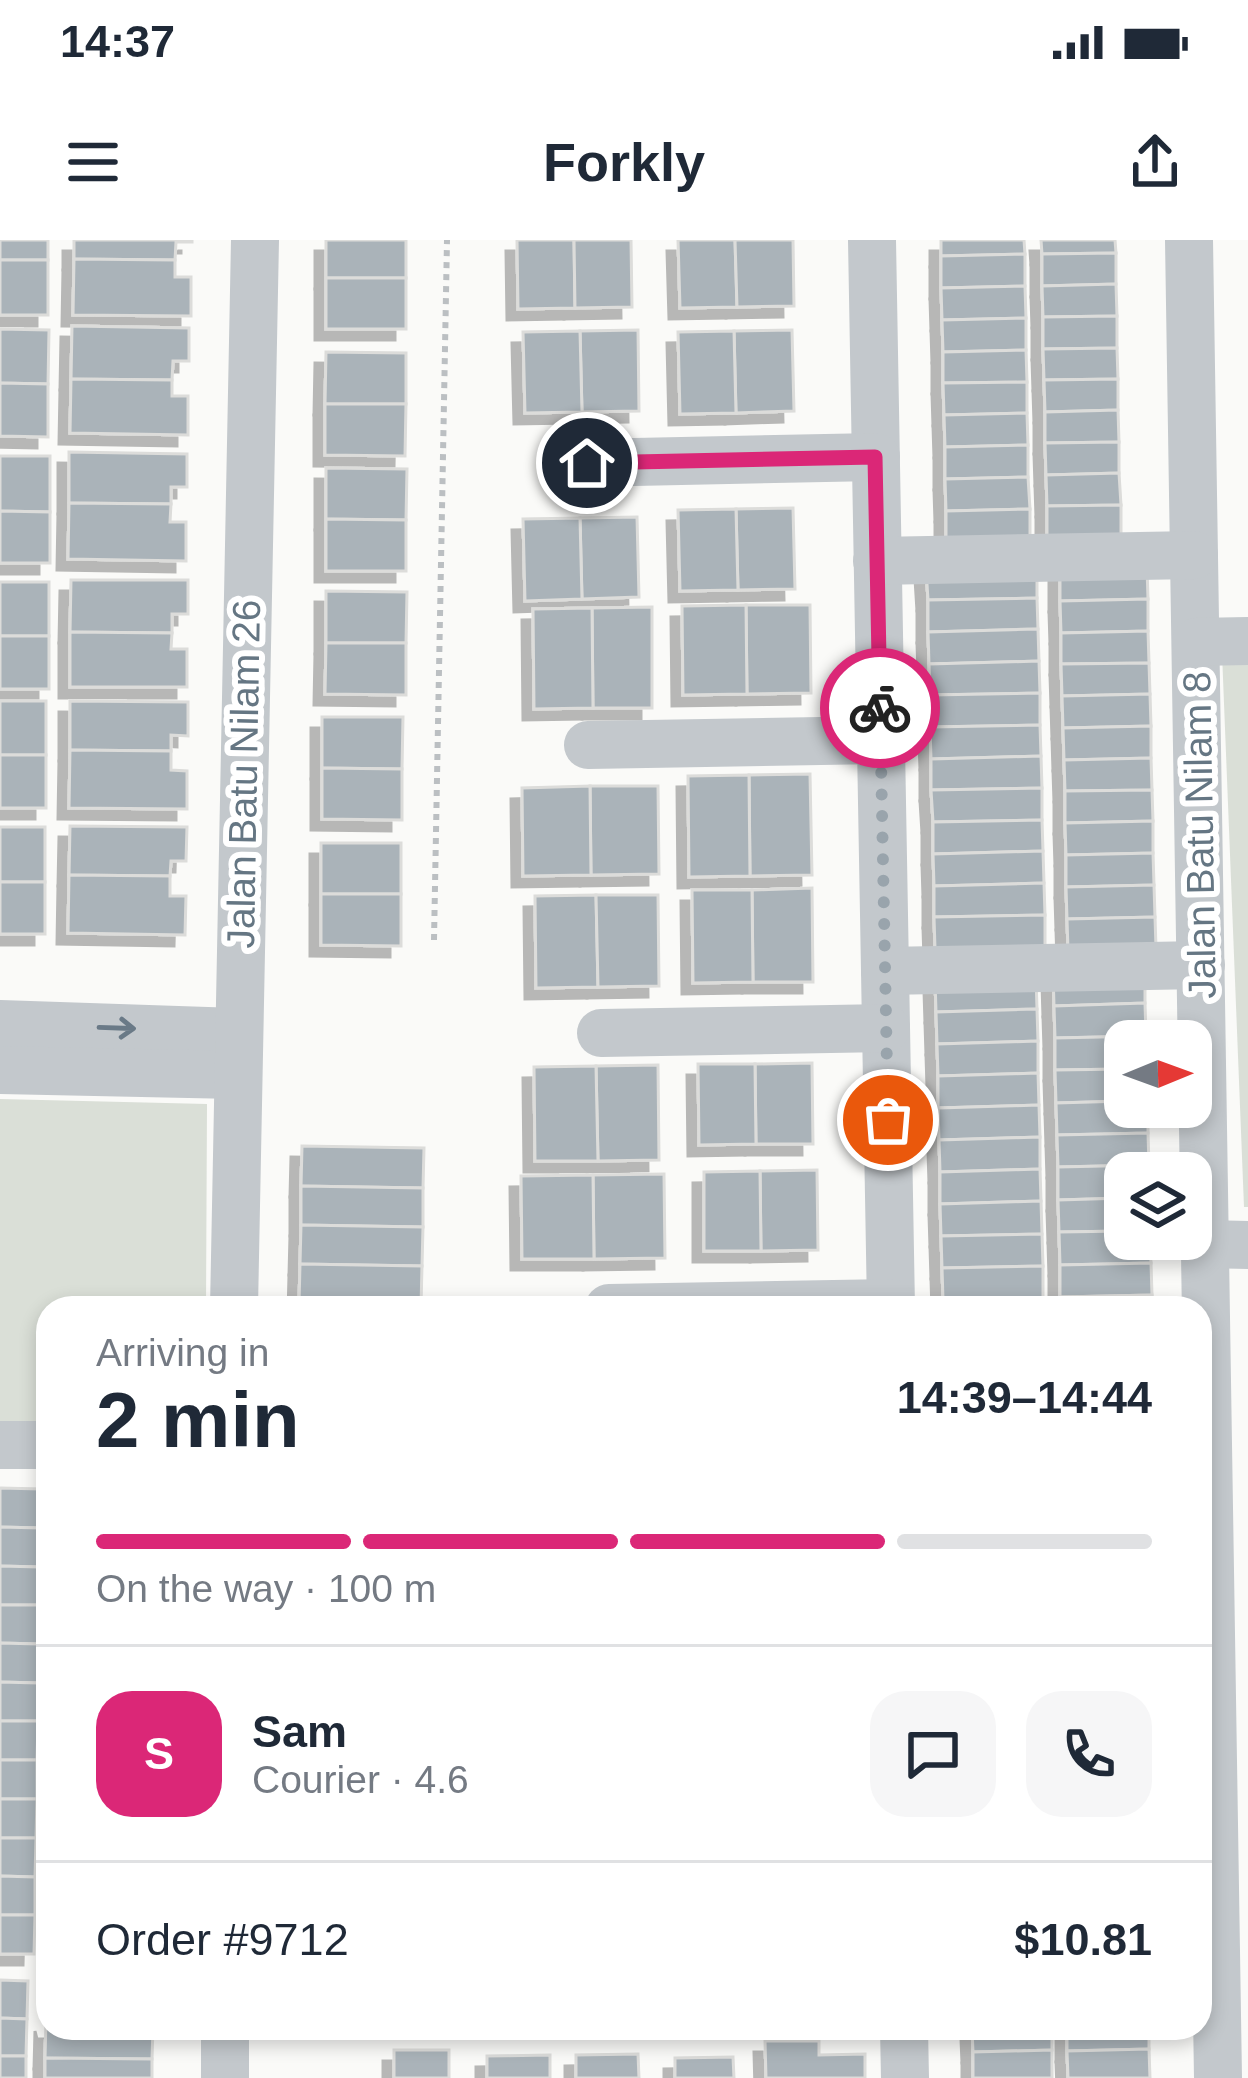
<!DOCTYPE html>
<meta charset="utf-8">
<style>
body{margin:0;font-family:Arial,sans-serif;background:#f6f6f7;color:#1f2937;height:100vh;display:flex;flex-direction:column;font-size:45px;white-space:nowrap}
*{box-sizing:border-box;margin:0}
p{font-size:39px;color:#747a83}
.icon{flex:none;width:66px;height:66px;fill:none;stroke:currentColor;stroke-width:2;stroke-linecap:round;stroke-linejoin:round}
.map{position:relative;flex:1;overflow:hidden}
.sheet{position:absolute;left:36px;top:1056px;width:1176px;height:744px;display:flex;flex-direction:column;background:#fff;border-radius:36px;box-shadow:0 6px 18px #0003}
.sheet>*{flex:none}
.needle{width:78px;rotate:89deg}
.tools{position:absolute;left:1104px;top:780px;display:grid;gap:24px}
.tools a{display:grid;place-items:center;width:108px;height:108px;border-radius:24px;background:#fff;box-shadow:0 6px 18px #0003;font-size:60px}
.pin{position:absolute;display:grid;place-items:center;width:102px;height:102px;color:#fff;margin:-51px;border:6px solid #fff;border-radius:50%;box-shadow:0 3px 12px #0007}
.courier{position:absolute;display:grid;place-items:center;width:120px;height:120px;margin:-60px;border:9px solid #db2777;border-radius:50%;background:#fff;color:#222;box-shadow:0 3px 15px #0007}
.headline em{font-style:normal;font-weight:600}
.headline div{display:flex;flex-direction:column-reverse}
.headline{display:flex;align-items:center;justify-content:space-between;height:204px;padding:0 60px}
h1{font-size:78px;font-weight:600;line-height:90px}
.bar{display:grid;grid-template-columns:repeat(4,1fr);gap:18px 12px;align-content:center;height:144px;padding:0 60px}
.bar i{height:15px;border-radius:9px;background:#e0e1e3}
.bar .on{background:#db2777}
.bar p{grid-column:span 4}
.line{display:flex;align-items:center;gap:30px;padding:0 60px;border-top:3px solid #e0e1e3}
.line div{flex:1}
.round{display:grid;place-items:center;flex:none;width:126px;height:126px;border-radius:36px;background:#f6f6f7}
.status{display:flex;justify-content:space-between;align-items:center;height:84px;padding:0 60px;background:#fff;direction:ltr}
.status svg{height:33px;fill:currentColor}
header{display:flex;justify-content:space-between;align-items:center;height:156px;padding:0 60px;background:#fff;font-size:54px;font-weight:600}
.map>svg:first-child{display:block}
</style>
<div class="status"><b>14:37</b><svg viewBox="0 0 49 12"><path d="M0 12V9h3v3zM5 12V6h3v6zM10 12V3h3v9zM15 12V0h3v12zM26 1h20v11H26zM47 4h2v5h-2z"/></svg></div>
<header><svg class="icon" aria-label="menu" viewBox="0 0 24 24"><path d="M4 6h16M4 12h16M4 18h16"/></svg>Forkly<svg class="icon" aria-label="share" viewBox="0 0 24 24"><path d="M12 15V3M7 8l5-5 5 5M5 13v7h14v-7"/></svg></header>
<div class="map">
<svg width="1248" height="1838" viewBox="0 0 1248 1838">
<defs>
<filter id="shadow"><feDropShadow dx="-11" dy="11" stdDeviation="0" flood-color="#0004"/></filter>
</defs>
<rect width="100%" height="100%" fill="#fafaf8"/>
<g fill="#dadfd7">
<polygon points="1248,412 1248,967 1244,967 1222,413"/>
<polygon points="0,859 207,864 206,1068 48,1068 48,1187 0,1186"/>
</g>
<g fill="#aab3b9" stroke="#dcdcda" stroke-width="3" filter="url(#shadow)">
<rect x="0" y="0" width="48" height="20"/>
<polygon points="74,0 192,0 192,2 176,2 175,20 74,19"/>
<rect x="326" y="0" width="80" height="38"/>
<polygon points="517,0 574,0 575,68 518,69"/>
<polygon points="574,0 631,0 632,67 575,68"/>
<polygon points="678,0 735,0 737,67 680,68"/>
<polygon points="735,0 793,0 794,66 737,67"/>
<polygon points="941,0 1024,0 1025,14 941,16"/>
<polygon points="1041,0 1115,0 1116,13 1042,14"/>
<polygon points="1116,13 1116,44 1042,46 1042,14"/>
<polygon points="1025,14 1025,46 941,48 941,16"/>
<polygon points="74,19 175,20 175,37 191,37 191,76 73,75"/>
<rect x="0" y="20" width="48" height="55"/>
<rect x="326" y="38" width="80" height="51"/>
<polygon points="1116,44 1117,76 1043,77 1042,46"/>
<polygon points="1025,46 1026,78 942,80 941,48"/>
<polygon points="1117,76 1117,108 1043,109 1043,77"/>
<polygon points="1026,78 1026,110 943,112 942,80"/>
<polygon points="72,86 189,88 189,121 173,121 172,140 71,139"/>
<polygon points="0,89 49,90 48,144 0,143"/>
<polygon points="638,90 639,171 582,172 580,91"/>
<polygon points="792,90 794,171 736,173 734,91"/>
<polygon points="580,91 582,172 525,173 523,92"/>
<polygon points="734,91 736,173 680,174 678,92"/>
<polygon points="1117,108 1118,139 1044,140 1043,109"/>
<polygon points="1026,110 1027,142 943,143 943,112"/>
<polygon points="326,112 406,113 406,164 325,164"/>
<polygon points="71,139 172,140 172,156 188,156 188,195 70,193"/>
<polygon points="1118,139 1118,170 1045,172 1044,140"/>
<polygon points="1027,142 1027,173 944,175 943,143"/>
<polygon points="0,143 48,144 48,197 0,196"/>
<polygon points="325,164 406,164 405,216 325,215"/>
<polygon points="1118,170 1119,202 1045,203 1045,172"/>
<polygon points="1027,173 1028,205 945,207 944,175"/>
<polygon points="1119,202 1119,233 1046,235 1045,203"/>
<polygon points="1028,205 1028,237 945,239 945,207"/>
<polygon points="69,212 187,214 187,247 171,247 171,264 69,263"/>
<polygon points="0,216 50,216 50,272 0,271"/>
<polygon points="326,228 407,229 406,280 326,279"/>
<polygon points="1119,233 1121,265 1047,266 1046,235"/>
<polygon points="1028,237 1030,269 946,271 945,239"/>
<polygon points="69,263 171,264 170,282 186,282 186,321 68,319"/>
<polygon points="1121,265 1121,296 1047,298 1047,266"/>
<polygon points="793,268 795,349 738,350 736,269"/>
<polygon points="736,269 738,350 680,351 678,270"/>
<polygon points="1030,269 1030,301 946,302 946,271"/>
<polygon points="0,271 50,272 50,323 0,323"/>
<polygon points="637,277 639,357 582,359 580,278"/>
<polygon points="580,278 582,359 525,361 523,279"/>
<polygon points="326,279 406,280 406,331 326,331"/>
<polygon points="1037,326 1037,358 928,360 926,328"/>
<polygon points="1147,327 1148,359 1060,361 1060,329"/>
<polygon points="71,340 188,340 188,374 172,374 172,393 70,392"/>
<rect x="0" y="342" width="49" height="54"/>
<polygon points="326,351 407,352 406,403 326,403"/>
<polygon points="1037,358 1038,389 928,392 928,360"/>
<polygon points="1148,359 1148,391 1061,393 1060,361"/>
<polygon points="746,365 810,365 811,453 747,454"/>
<polygon points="746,365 747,454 683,455 682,366"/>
<polygon points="652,367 652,468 593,468 592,368"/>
<polygon points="592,368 593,468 534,469 533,369"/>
<polygon points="1038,389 1039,421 929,424 928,392"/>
<polygon points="1148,391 1149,423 1061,424 1061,393"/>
<polygon points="70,392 172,393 171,409 187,409 187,447 70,447"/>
<rect x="0" y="396" width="49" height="53"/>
<polygon points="326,403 406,403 406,455 325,454"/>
<polygon points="1039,421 1040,453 930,455 929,424"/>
<polygon points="1149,423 1150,454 1062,456 1061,424"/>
<polygon points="1040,453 1040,485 930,487 930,455"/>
<polygon points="1150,454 1151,486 1063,488 1062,456"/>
<rect x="0" y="461" width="46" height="54"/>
<polygon points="70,461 188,462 188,496 171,495 171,511 70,510"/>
<polygon points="322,477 403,477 402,529 322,528"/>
<polygon points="1040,485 1041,516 931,519 930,487"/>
<polygon points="1151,486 1151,518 1064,520 1063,488"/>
<polygon points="70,510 171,511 171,530 187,531 187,569 69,568"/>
<rect x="0" y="515" width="46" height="53"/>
<polygon points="1041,516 1042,548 931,550 931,519"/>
<polygon points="1151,518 1152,550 1065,551 1064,520"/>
<polygon points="322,528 402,529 402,580 322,579"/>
<polygon points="810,534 812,635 750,636 749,535"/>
<polygon points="749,535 750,636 689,637 688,536"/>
<polygon points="590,546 658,546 659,634 591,635"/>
<polygon points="590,546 591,635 523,636 522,548"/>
<polygon points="1042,548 1042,580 933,582 931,550"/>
<polygon points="1152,550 1153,581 1065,583 1065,551"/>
<polygon points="1042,580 1043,611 933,614 933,582"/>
<polygon points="1153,581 1153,613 1066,615 1065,583"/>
<polygon points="70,586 187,587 186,621 171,621 170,636 69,635"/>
<rect x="0" y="587" width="45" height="55"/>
<rect x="321" y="603" width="80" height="51"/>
<polygon points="1043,611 1044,643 934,646 933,614"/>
<polygon points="1153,613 1154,645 1066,647 1066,615"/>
<polygon points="69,635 170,636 170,656 186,656 185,695 68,693"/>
<rect x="0" y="642" width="45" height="52"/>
<polygon points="1044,643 1045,675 934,677 934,646"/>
<polygon points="1154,645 1155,677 1067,679 1066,647"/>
<polygon points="812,648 813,742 753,742 752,650"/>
<polygon points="692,650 752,650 753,742 693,743"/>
<polygon points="321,654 401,654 401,706 321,705"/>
<polygon points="596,655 598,747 536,748 535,656"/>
<polygon points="596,655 658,655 659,746 598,747"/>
<polygon points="1045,675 1045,707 935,709 934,677"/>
<polygon points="1155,677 1156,708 1068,710 1067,679"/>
<polygon points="1145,731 1145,763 1054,766 1053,733"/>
<polygon points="1036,737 1037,769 936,772 935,740"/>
<polygon points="1145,763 1146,796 1055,798 1054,766"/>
<polygon points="1037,769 1038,801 937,804 936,772"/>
<polygon points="1146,796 1146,801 1125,801 1125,829 1055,830 1055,798"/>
<polygon points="1038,801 1038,833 938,836 937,804"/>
<polygon points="812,823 813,904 756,904 755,824"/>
<polygon points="698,824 755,824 756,904 699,905"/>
<polygon points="658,825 659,920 598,921 596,826"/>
<polygon points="596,826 598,921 535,921 534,827"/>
<polygon points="1125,829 1125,861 1056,863 1055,830"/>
<polygon points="1038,833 1039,865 938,868 938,836"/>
<polygon points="1125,861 1125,867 1148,867 1148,893 1057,895 1056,863"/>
<polygon points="1039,865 1040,897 939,900 938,868"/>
<polygon points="1148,893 1149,925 1058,927 1057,895"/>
<polygon points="1040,897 1040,929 940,932 939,900"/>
<polygon points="302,906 424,908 423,948 301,946"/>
<polygon points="1149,925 1149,933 1125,933 1125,958 1058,960 1058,927"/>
<polygon points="1040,929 1041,961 940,964 940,932"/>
<polygon points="817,930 818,1010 761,1011 760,931"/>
<polygon points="760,931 761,1011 704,1011 704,932"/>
<polygon points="664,934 665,1018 594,1019 593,935"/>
<polygon points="593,935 594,1019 522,1019 521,936"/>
<polygon points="301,946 423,948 423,987 301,985"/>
<polygon points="1125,958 1125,991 1059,992 1058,960"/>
<polygon points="1041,961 1042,994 941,996 940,964"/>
<polygon points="301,985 423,987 422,1026 300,1024"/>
<polygon points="1125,991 1125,999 1150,999 1151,1023 1060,1025 1059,992"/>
<polygon points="1042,994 1043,1026 942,1028 941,996"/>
<polygon points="1151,1023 1152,1055 1060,1057 1060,1025"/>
<polygon points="300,1024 422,1026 421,1066 299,1064"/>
<polygon points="1043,1026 1043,1058 943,1060 942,1028"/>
<polygon points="1152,1055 1152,1068 1061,1068 1060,1057"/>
<polygon points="1043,1058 1044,1068 943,1068 943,1060"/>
<polygon points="299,1064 421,1066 421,1068 299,1068"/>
<polygon points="0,1248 41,1249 41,1288 0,1287"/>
<polygon points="0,1287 41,1288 40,1327 0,1326"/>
<polygon points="0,1326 40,1327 40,1365 0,1365"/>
<polygon points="0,1365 40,1365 39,1404 0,1403"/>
<polygon points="0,1403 39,1404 39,1443 0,1442"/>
<polygon points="0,1442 39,1443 38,1481 0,1481"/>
<polygon points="0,1481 38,1481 37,1520 0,1520"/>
<rect x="0" y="1520" width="37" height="39"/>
<polygon points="0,1559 37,1559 36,1598 0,1598"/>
<polygon points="0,1598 36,1598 35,1637 0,1636"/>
<polygon points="0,1636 35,1637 35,1675 0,1675"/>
<polygon points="0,1675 35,1675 34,1714 0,1714"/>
<polygon points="0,1740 28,1741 27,1779 0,1778"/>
<polygon points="0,1778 27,1779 26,1816 0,1816"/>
<polygon points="46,1780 48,1788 153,1788 152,1819 45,1818"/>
<polygon points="972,1788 1052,1788 1052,1810 973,1812"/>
<polygon points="1067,1788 1149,1788 1149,1809 1067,1811"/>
<polygon points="765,1801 819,1801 819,1815 865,1814 865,1838 766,1838"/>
<polygon points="1149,1809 1150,1838 1068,1838 1067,1811"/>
<rect x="394" y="1810" width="55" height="28"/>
<polygon points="1052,1810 1052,1838 973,1838 973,1812"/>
<polygon points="638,1814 639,1838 576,1838 576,1815"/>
<polygon points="550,1815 550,1838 487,1838 487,1816"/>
<rect x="0" y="1816" width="26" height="22"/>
<polygon points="733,1817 734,1838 675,1838 675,1818"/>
<polygon points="45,1818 152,1819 152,1838 45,1838"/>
</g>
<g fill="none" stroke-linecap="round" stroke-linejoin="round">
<polyline stroke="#bbbfc2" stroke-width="6" stroke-dasharray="6 6" stroke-linecap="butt" points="434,700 447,0"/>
<g stroke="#c3c8cc" stroke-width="48">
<polyline points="872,0 891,1068"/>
<polyline points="1189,0 1218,1838"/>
<polyline points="587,223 876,217"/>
<polyline points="877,321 1194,315"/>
<polyline points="1196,402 1248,401"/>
<polyline points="588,505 880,500"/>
<polyline points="885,731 1201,725"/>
<polyline points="0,784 237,792"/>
<polyline points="601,793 886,788"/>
<polyline points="0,830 236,835"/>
<polyline points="1205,1004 1248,1005"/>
<polyline points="234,1068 255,0"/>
<polyline points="609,1068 891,1063"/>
<polyline points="0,1205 48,1205"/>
<polyline points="904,1788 905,1838"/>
<polyline points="225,1838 225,1788"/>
</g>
</g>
<defs><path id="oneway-shaft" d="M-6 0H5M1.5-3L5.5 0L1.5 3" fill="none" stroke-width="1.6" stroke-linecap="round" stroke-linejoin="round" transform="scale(3)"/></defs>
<use stroke="#6a7a87" href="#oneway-shaft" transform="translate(117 788) rotate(2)"/>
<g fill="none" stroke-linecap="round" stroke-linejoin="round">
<polyline stroke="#99a4ac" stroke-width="12" stroke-dasharray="0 21.6" points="880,468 888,880"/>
<polyline stroke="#db2777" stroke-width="15" points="587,223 875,217 880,468"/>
</g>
<g text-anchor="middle" stroke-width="12" stroke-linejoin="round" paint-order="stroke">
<g font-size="39" fill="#657683" stroke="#fff">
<text transform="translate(243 534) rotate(-89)" y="14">Jalan Batu Nilam 26</text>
<text transform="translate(1199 595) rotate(-91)" y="14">Jalan Batu Nilam 8</text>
</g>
</g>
</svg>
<div class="tools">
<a><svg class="needle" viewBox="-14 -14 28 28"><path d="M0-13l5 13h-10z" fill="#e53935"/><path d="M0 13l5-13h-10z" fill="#747a83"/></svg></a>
<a><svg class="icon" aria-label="layers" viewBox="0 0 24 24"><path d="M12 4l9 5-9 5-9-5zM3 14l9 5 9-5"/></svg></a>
</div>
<div class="pin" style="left:888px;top:880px;background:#ea580c"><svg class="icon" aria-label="bag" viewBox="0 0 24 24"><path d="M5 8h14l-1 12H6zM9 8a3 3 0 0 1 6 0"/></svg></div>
<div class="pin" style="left:587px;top:223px;background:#1f2937"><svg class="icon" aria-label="home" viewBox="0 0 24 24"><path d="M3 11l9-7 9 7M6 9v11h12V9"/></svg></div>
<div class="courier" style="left:880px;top:468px"><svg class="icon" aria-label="bike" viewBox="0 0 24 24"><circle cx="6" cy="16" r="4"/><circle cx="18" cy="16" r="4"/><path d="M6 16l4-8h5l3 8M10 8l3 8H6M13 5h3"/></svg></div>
<section class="sheet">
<div class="headline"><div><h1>2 min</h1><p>Arriving in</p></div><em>14:39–14:44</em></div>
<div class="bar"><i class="on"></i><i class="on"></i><i class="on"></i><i></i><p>On the way · 100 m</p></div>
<div class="line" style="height:216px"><b class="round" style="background:#db2777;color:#fff">S</b><div><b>Sam</b><p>Courier · 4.6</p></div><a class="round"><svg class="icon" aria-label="chat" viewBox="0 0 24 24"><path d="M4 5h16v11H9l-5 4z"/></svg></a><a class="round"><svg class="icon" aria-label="phone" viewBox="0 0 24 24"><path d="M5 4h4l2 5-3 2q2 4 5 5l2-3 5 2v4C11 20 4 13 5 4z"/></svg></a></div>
<div class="line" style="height:156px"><div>Order #9712</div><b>$10.81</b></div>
</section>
</div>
